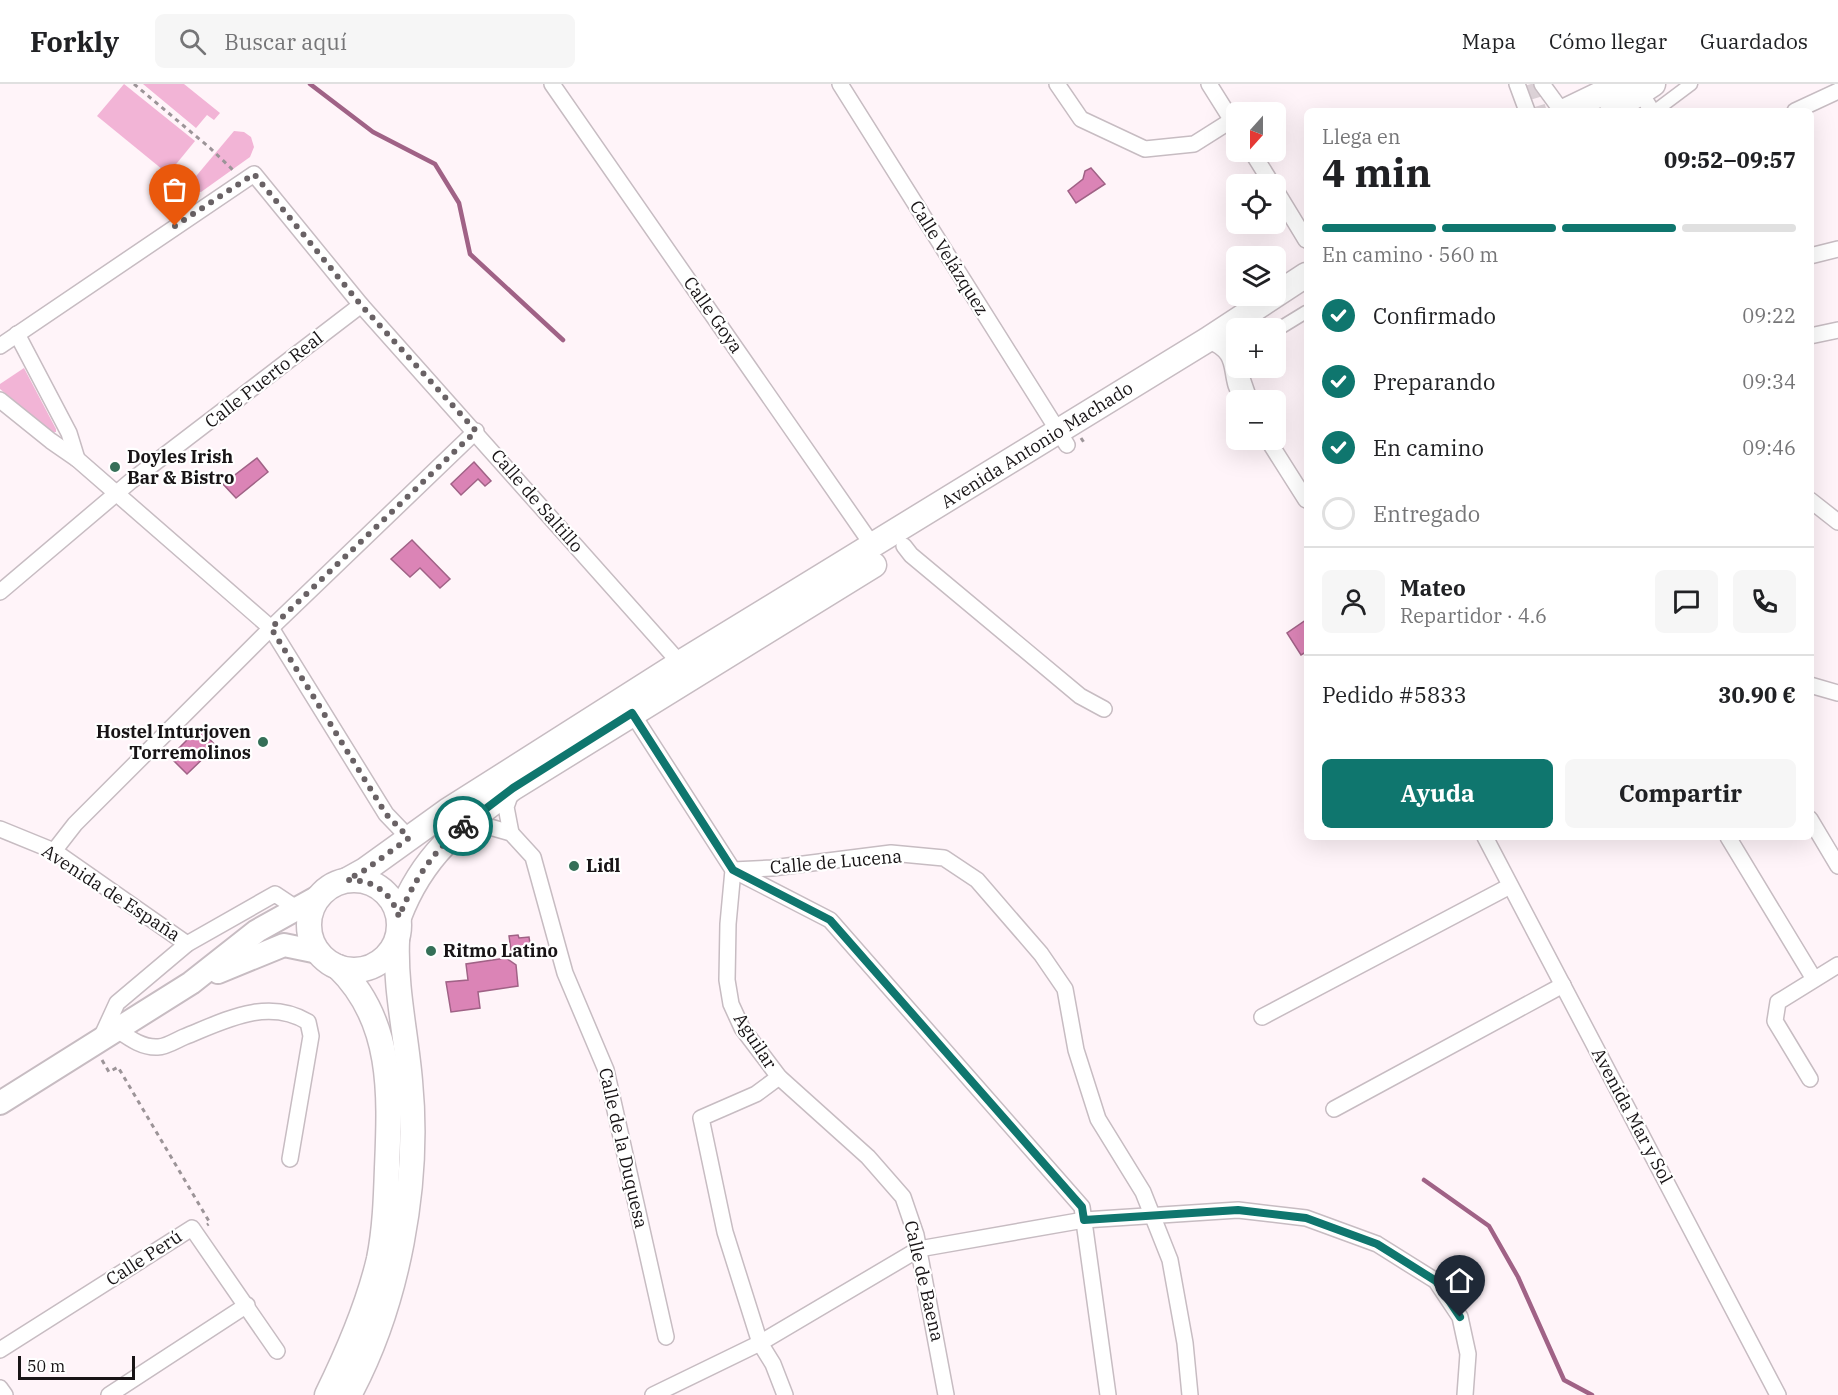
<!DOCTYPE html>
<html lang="es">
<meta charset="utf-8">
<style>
body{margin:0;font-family:"IBM Plex Serif",serif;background:#f6f6f6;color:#202124;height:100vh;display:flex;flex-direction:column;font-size:22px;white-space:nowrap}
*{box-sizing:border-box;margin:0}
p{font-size:20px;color:#757577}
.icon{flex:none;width:33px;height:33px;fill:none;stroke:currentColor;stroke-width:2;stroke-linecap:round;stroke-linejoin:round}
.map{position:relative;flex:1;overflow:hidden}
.side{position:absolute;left:1304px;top:24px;width:510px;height:732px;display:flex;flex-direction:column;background:#fff;border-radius:9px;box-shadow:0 6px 24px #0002}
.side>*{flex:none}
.needle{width:39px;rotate:201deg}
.tools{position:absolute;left:1226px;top:18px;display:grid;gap:12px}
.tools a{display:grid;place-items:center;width:60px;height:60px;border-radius:9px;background:#fff;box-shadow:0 6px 24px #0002;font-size:30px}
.scale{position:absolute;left:18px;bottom:15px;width:117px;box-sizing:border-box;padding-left:6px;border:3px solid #181416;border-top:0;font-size:16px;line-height:21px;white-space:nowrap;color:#181416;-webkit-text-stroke:4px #fff;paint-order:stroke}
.pin{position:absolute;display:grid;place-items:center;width:51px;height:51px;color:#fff;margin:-62px -26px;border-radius:50% 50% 50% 0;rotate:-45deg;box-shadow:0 0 6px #0007}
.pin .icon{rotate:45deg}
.courier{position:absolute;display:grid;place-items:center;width:60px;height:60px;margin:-30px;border:4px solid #0f766e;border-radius:50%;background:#fff;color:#222;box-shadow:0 2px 8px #0007}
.headline em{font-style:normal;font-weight:800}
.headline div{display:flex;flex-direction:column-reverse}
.headline{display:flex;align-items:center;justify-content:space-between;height:102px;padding:0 18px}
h1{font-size:39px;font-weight:800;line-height:45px}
.bar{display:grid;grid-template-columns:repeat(4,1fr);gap:9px 6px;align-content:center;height:72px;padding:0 18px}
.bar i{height:8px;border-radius:4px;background:#e0e0e0}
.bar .selected{background:#0f766e}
.bar p{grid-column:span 4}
.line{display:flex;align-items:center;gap:15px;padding:0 18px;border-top:2px solid #e0e0e0}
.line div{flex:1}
.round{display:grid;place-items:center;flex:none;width:63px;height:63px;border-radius:9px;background:#f6f6f6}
ol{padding:0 18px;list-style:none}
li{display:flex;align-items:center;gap:18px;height:66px}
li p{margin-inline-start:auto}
li .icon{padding:6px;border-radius:50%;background:#0f766e;color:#fff;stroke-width:4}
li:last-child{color:#757577}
li i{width:33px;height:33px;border:3px solid #e0e0e0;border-radius:50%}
.button{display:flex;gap:12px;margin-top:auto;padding:12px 18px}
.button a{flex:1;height:69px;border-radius:9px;background:#0f766e;color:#fff;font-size:24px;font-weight:800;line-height:69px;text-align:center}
.button a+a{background:#f6f6f6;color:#202124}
header{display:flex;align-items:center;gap:36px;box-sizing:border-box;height:84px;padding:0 30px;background:#fff;border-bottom:2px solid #e0e0e0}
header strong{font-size:28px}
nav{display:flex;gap:33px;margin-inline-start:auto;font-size:21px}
.search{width:420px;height:54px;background:#f6f6f6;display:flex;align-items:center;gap:15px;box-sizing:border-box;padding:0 21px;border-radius:9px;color:#757577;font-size:22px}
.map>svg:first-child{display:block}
</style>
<header>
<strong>Forkly</strong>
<div class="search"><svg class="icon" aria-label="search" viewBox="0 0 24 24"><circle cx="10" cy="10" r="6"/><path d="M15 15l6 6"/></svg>Buscar aquí</div>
<nav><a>Mapa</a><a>Cómo llegar</a><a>Guardados</a></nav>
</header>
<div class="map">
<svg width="1838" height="1311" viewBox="0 0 1838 1311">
<rect width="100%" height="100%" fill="#fff4f9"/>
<g fill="#f2b4d6">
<polygon points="124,0 195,57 168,90 97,32"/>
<polygon points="143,0 184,0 220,29 214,36 207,31 196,44"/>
<polygon points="234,47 244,48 251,53 254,63 250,73 201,108 195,107 190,102 192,97"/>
<polygon points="24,284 56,345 56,348 52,348 0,305 0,300"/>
</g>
<g fill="#db84b6" stroke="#a06286" stroke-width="1.5">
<polygon points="1091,84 1105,100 1076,119 1068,107 1083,95 1085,87"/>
<polygon points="257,374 268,388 236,414 223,400"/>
<polygon points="474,378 491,397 485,402 478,395 461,411 451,400"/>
<polygon points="412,456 450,495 440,504 420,484 410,493 391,475"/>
<polygon points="1306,536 1306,568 1301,571 1287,549"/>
<polygon points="199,644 216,662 187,690 170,673"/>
<polygon points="518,851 519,854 529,853 532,873 521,874 518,868 511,866 509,852"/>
<polygon points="506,874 516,881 518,902 478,908 480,924 451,928 446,898 468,896 466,880"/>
</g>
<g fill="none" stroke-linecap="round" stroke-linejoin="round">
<g stroke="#a06286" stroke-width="4.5">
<polyline points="310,0 373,48 435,80 459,119 470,170 563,256"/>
<polyline points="1424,1096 1489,1142 1518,1193 1564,1296 1592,1311"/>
</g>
<polyline stroke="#dcd2d7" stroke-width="15" stroke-dasharray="15 8" stroke-linecap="butt" points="1531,0 1539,27"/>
<g stroke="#c7bcc2" stroke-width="15">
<g id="pedestrian">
<polyline points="1655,27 1691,0"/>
<polyline points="1275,247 1306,228"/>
<polyline points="1240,284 1249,310"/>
</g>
</g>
<g stroke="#c7bcc2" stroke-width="18">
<g id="minor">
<polyline points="552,0 873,462"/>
<polyline points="840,0 1067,361"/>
<polyline points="1057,0 1081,35 1145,65 1194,60 1232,36"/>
<polyline points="1209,0 1236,43"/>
<polyline points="1517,0 1527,27"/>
<polyline points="1542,0 1561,26"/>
<polyline points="1640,8 1652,27"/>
<polyline points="1795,27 1838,7"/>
<polyline points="1252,68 1272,100"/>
<polyline points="1275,105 1306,156"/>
<polyline points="1810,172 1838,165"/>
<polyline points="17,250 69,349 77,375"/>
<polyline points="1810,252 1838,246"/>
<path d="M1207 256C1244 271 1225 289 1243 316"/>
<polyline points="0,262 254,90 361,221 680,579"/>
<polyline points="0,316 51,357 77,375 271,544 386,730 409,754"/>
<polyline points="1268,356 1306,416"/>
<polyline points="1810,416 1838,438"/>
<polyline points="904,462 911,471 1080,612 1104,625"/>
<polyline points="0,508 131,397 361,221"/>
<polyline points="1810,601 1838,609"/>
<polyline points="632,629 733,786 728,840 727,896 731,920 742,944 779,993 868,1073 903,1113 916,1151 946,1311"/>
<polyline points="1810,735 1838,782"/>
<polyline points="469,737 511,749 533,773 565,889 606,986 666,1253"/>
<polyline points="0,745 54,767 187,860"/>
<polyline points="511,749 506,723 512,706"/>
<polyline points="1485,753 1778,1311"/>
<polyline points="1728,753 1814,895"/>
<polyline points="54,767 75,740 271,544 476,347"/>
<polyline points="733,786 772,784 891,769 944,774 977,796 1041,870 1065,905 1076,966 1098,1035 1143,1108 1170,1176 1185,1259 1190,1311"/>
<polyline points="733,786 830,836 1082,1123 1108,1311"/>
<polyline points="1262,933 1510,802"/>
<path d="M116 945C129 954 142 964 158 963 166 963 177 956 184 953 224 937 267 913 308 938L311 952 290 1075"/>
<polyline points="100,956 117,919 187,860 275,810 296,824"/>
<polyline points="779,993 756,1010 701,1034 725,1148 760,1259 773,1280 785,1311"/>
<polyline points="1810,995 1775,937 1778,918 1838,881"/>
<polyline points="1334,1025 1563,901"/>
<polyline points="0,1266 192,1144 277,1267"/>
<polyline points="0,1304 5,1311"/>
<polyline points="109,1311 247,1221"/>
<polyline points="653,1311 760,1259 919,1165 1084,1136 1238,1126 1306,1134 1377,1160 1436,1197 1460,1233 1468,1270 1465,1311"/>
</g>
</g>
<g stroke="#c7bcc2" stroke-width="26">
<g id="secondary">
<polyline points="218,888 284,861 318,868"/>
<polyline points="0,1019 191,899 257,847 318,813"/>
</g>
</g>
<g stroke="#c7bcc2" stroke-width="27">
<g id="primary">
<polyline points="1565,27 1621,0"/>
<polyline points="1612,27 1653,0"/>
<circle cx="354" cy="841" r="45"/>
<polyline points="347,796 365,786 447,727 680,579 1207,256 1306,191"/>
<path d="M399 833C423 770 460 743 513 704L874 481"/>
<path d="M327 1311C348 1268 368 1222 379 1175 385 1145 386 1114 387 1084 390 1012 394 937 338 883"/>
<path d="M349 1311C398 1220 420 1100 410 997 406 950 395 904 397 856"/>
</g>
</g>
<g stroke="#9c9498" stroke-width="3" stroke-dasharray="4.5 4.5" stroke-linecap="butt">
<polyline points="134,0 210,64 234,87"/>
<polyline points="1081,354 1085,360"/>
<polyline points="102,976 109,988 118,983 210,1139 207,1141"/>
</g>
<use href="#pedestrian" stroke="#fff" stroke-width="12"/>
<use href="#minor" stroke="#fff" stroke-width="15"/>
<use href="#secondary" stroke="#fff" stroke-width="22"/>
<use href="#primary" stroke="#fff" stroke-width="24"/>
</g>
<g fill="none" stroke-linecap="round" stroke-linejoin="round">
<path stroke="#696265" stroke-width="6" stroke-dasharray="0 10.8" d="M175 142 254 90 361 221 476 347 271 544 386 730 409 754 365 786 347 796C374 796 391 808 399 833 413 797 433 768 463 742"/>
<polyline stroke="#0f766e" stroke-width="8" points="463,742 513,704 632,629 733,786 830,836 1082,1123 1084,1136 1238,1126 1306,1134 1377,1160 1436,1197 1460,1233"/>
</g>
<g fill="#356f58" stroke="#fff" stroke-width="2">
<circle cx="115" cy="383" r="6"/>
<circle cx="263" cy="658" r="6"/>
<circle cx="574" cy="782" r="6"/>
<circle cx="431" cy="867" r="6"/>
</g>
<g text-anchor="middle" stroke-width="4.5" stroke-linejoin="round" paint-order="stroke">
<g font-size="18" fill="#181416" stroke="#fff">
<text transform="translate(949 174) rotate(58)" y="6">Calle Velázquez</text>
<text transform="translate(713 231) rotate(55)" y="6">Calle Goya</text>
<text transform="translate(264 296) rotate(-38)" y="6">Calle Puerto Real</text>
<text transform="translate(1037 361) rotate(-32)" y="6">Avenida Antonio Machado</text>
<text transform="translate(537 417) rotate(49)" y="6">Calle de Saltillo</text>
<text transform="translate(836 778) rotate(-5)" y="6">Calle de Lucena</text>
<text transform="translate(111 809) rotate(33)" y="6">Avenida de España</text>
<text transform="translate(755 957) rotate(57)" y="6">Aguilar</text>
<text transform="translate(1632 1032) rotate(62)" y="6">Avenida Mar y Sol</text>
<text transform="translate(623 1064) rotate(77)" y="6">Calle de la Duquesa</text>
<text transform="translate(144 1174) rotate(-33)" y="6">Calle Perú</text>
<text transform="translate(924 1197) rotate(77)" y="6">Calle de Baena</text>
</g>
<g font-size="18" font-weight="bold" fill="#181416" stroke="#fff" text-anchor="start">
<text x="127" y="379">Doyles Irish<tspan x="127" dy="21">Bar &amp; Bistro</tspan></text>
<text x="251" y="654" text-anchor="end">Hostel Inturjoven<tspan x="251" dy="21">Torremolinos</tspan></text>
<text x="586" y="788">Lidl</text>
<text x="443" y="873">Ritmo Latino</text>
</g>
</g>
</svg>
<div class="tools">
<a><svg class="needle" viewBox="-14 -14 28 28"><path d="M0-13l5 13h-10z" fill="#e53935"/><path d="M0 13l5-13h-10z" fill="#757577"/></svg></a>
<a><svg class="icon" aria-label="locate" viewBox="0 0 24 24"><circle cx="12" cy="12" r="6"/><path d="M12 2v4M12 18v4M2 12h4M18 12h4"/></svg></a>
<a><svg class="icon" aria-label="layers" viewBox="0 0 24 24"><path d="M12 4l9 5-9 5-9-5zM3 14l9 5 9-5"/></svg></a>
<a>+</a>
<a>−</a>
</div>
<div class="scale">50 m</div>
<div class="pin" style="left:175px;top:142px;background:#ea580c"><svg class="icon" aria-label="bag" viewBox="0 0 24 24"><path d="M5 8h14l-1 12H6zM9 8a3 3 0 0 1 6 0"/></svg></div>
<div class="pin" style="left:1460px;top:1233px;background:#1f2937"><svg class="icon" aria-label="home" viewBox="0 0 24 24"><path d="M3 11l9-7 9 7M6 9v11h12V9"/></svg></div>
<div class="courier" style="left:463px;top:742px"><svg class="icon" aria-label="bike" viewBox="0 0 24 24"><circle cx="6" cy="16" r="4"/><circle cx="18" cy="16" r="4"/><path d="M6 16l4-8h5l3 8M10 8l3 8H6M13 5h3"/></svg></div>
<section class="side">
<div class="headline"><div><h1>4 min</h1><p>Llega en</p></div><em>09:52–09:57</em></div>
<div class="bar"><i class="selected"></i><i class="selected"></i><i class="selected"></i><i></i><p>En camino · 560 m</p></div>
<ol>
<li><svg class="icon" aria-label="check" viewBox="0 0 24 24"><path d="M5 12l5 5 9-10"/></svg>Confirmado<p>09:22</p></li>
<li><svg class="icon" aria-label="check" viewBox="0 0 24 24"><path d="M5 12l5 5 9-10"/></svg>Preparando<p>09:34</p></li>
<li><svg class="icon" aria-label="check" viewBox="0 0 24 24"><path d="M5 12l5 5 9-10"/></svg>En camino<p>09:46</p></li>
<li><i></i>Entregado</li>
</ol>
<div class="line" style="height:108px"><a class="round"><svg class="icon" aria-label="person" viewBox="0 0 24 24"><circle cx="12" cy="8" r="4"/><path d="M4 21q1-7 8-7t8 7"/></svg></a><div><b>Mateo</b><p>Repartidor · 4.6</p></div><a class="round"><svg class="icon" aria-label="chat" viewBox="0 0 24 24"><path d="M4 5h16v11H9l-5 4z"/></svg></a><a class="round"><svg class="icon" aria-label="phone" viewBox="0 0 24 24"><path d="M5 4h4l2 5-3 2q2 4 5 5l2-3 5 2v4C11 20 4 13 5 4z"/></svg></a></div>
<div class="line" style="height:78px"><div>Pedido #5833</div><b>30.90 €</b></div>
<div class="button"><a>Ayuda</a><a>Compartir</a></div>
</section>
</div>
